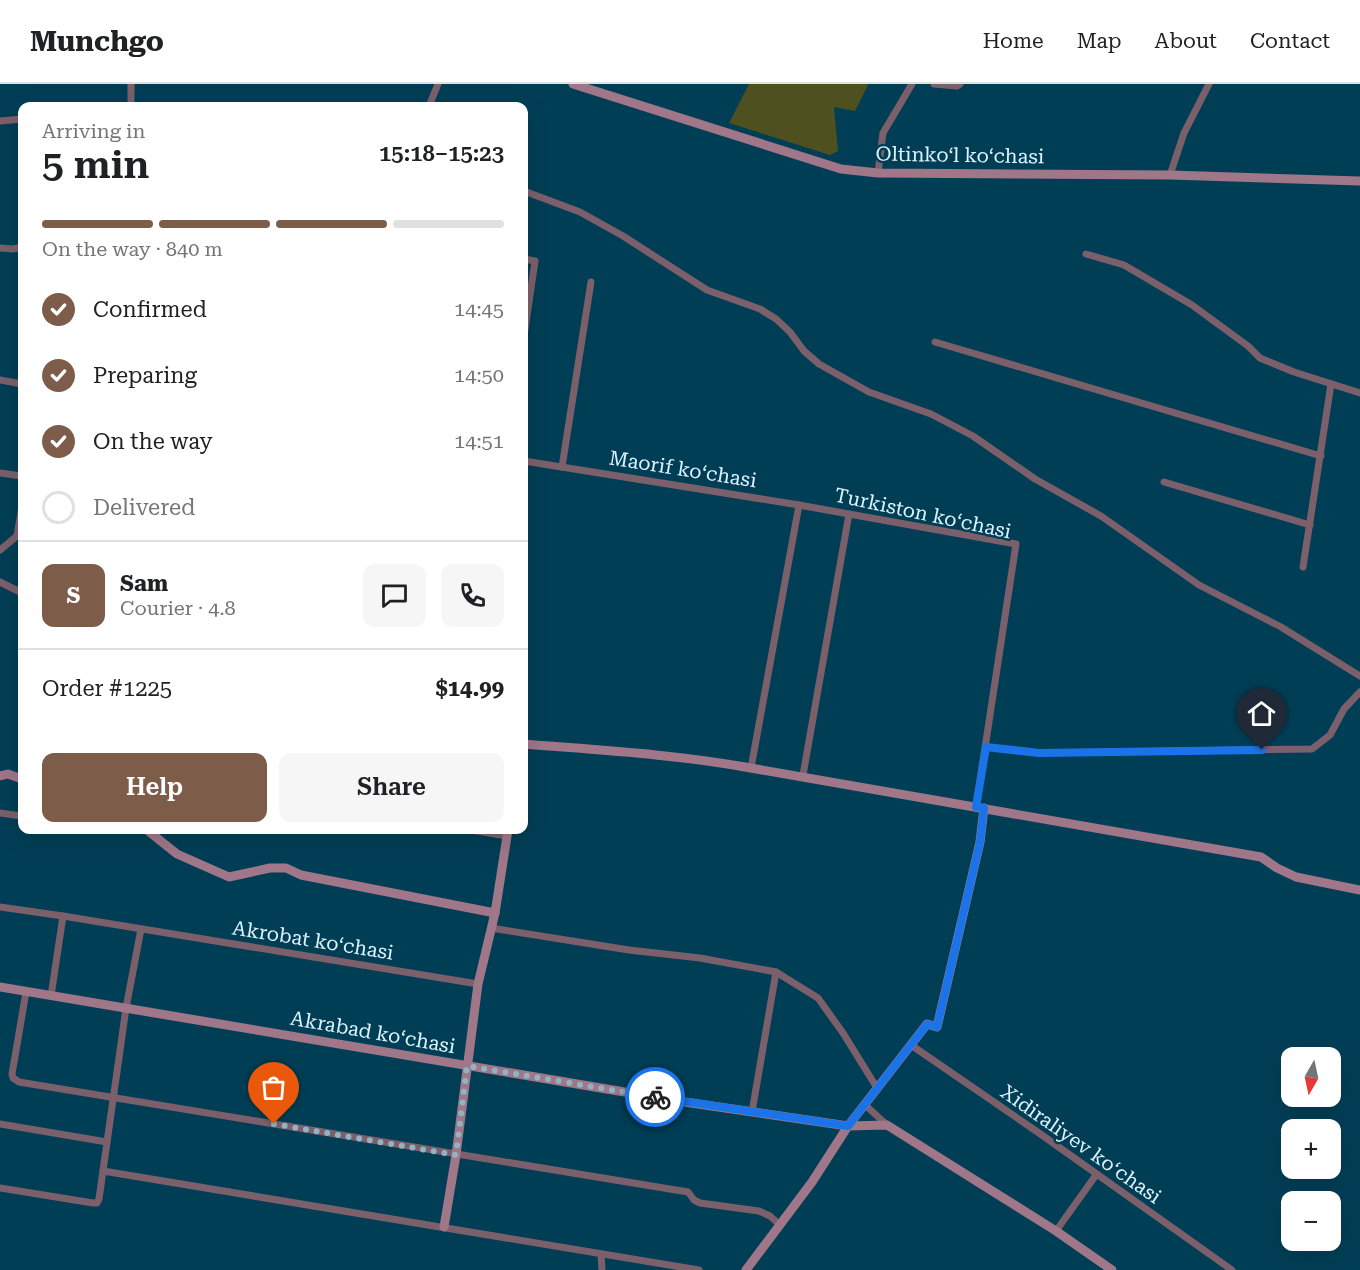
<!DOCTYPE html>
<meta charset="utf-8">
<style>
body{margin:0;font-family:"Roboto Serif",serif;background:#f6f6f6;color:#202124;height:100vh;display:flex;flex-direction:column;font-size:22px;white-space:nowrap}
*{box-sizing:border-box;margin:0}
p{font-size:20px;color:#757577}
.icon{flex:none;width:33px;height:33px;fill:none;stroke:currentColor;stroke-width:2;stroke-linecap:round;stroke-linejoin:round}
.map{position:relative;flex:1;overflow:hidden}
.sheet{position:absolute;left:18px;top:18px;width:510px;height:732px;display:flex;flex-direction:column;background:#fff;border-radius:12px;box-shadow:0 6px 24px #0002}
.sheet>*{flex:none}
.needle{width:39px;rotate:189deg}
.tools{position:absolute;left:1281px;top:963px;display:grid;gap:12px}
.tools a{display:grid;place-items:center;width:60px;height:60px;border-radius:12px;background:#fff;box-shadow:0 6px 24px #0002;font-size:30px}
.pin{position:absolute;display:grid;place-items:center;width:51px;height:51px;color:#fff;margin:-62px -26px;border-radius:50% 50% 50% 0;rotate:-45deg;box-shadow:0 0 6px #0007}
.pin .icon{rotate:45deg}
.courier{position:absolute;display:grid;place-items:center;width:60px;height:60px;margin:-30px;border:4px solid #1a73e8;border-radius:50%;background:#fff;color:#222;box-shadow:0 2px 8px #0007}
.summary em{font-style:normal;font-weight:600}
.summary div{display:flex;flex-direction:column-reverse}
.summary{display:flex;align-items:center;justify-content:space-between;height:102px;padding:0 24px}
h1{font-size:39px;font-weight:600;line-height:45px}
.bar{display:grid;grid-template-columns:repeat(4,1fr);gap:9px 6px;align-content:center;height:72px;padding:0 24px}
.bar i{height:8px;border-radius:4px;background:#e0e0e0}
.bar .current{background:#7d5c4a}
.bar p{grid-column:span 4}
.line{display:flex;align-items:center;gap:15px;padding:0 24px;border-top:2px solid #e0e0e0}
.line div{flex:1}
.round{display:grid;place-items:center;flex:none;width:63px;height:63px;border-radius:12px;background:#f6f6f6}
ol{padding:0 24px;list-style:none}
li{display:flex;align-items:center;gap:18px;height:66px}
li p{margin-inline-start:auto}
li .icon{padding:6px;border-radius:50%;background:#7d5c4a;color:#fff;stroke-width:4}
li:last-child{color:#757577}
li i{width:33px;height:33px;border:3px solid #e0e0e0;border-radius:50%}
.primary-button{display:flex;gap:12px;margin-top:auto;padding:12px 24px}
.primary-button a{flex:1;height:69px;border-radius:12px;background:#7d5c4a;color:#fff;font-size:24px;font-weight:600;line-height:69px;text-align:center}
.primary-button a+a{background:#f6f6f6;color:#202124}
header{display:flex;align-items:center;gap:36px;box-sizing:border-box;height:84px;padding:0 30px;background:#fff;border-bottom:2px solid #e0e0e0}
header strong{font-size:28px}
nav{display:flex;gap:33px;margin-inline-start:auto;font-size:21px}
.map>svg:first-child{display:block}
</style>
<header>
<strong>Munchgo</strong>
<nav><a>Home</a><a>Map</a><a>About</a><a>Contact</a></nav>
</header>
<div class="map">
<svg width="1360" height="1186" viewBox="0 0 1360 1186">
<rect width="100%" height="100%" fill="#003e55"/>
<polygon fill="#4f5020" points="749,0 867,0 868,1 855,27 834,23 838,67 830,71 729,39"/>
<g fill="none" stroke-linecap="round" stroke-linejoin="round">
<g stroke="#7b606c" stroke-width="7">
<polyline points="131,0 131,22"/>
<polyline points="934,0 957,2 960,0"/>
<polyline points="429,22 438,0"/>
<polyline points="0,37 22,35"/>
<polyline points="878,89 883,49 912,0"/>
<polyline points="1170,91 1184,49 1209,0"/>
<polyline points="524,107 580,128 623,152 707,206 760,225 776,235 790,248 804,267 819,280 869,308 931,330 973,352 1035,395 1101,432 1199,501 1281,543 1360,592"/>
<polyline points="0,164 13,165 22,163"/>
<polyline points="1086,170 1124,181 1192,221 1248,262 1260,274 1294,288 1360,309"/>
<polyline points="524,175 535,177 524,252"/>
<polyline points="935,258 1321,372"/>
<polyline points="0,296 22,300"/>
<polyline points="524,377 799,421 1016,460 976,723"/>
<polyline points="562,383 591,198"/>
<polyline points="0,389 22,392"/>
<polyline points="1164,398 1310,441"/>
<polyline points="0,466 17,452 22,422"/>
<polyline points="1303,483 1331,300"/>
<polyline points="0,498 22,509"/>
<polyline points="986,663 1039,669 1312,665 1330,651 1344,625 1360,608"/>
<polyline points="751,684 799,421"/>
<polyline points="803,691 849,430"/>
<polyline points="0,729 22,732"/>
<polyline points="471,746 507,752"/>
<polyline points="0,823 63,832 478,900"/>
<polyline points="491,844 629,866 700,874 776,888 818,914 843,949 877,1004"/>
<polyline points="26,908 12,990 13,994 19,998 688,1108 694,1116 700,1119 759,1127 770,1132 780,1141"/>
<polyline points="51,912 63,832"/>
<polyline points="911,961 1039,1049 1232,1186"/>
<polyline points="864,1020 887,1041"/>
<polyline points="752,1028 776,888"/>
<polyline points="0,1040 107,1058"/>
<polyline points="103,1087 699,1186"/>
<polyline points="0,1104 93,1119 97,1119 99,1115 126,924 141,845"/>
<polyline points="1056,1147 1096,1091"/>
<polyline points="601,1170 602,1186"/>
</g>
<g stroke="#a07689" stroke-width="9">
<polyline points="573,0 841,85 878,89 1170,91 1360,97"/>
<path d="M524 660C597 666 672 670 745 683 917 712 1089 744 1261 773L1277 784 1296 793 1360 806"/>
<polyline points="0,692 8,690 22,695"/>
<polyline points="147,746 177,770 229,793 270,784 286,784 301,791 495,829"/>
<polyline points="0,903 678,1017 848,1042 887,1041 1056,1147 1112,1186"/>
<polyline points="444,1143 456,1071 478,900 495,829 508,746"/>
<polyline points="746,1186 812,1098 848,1042 927,940 937,943 980,758 984,724"/>
</g>
</g>
<g fill="none" stroke-linecap="round" stroke-linejoin="round">
<polyline stroke="#90b4c3" stroke-width="6" stroke-dasharray="0 10.8" points="274,1040 456,1071 467,982 655,1013"/>
<polyline stroke="#1a73e8" stroke-width="8" points="655,1013 848,1042 927,940 937,943 980,758 984,724 976,723 986,663 1039,669 1262,666"/>
</g>
<g text-anchor="middle" stroke-width="5" stroke-linejoin="round" paint-order="stroke">
<g font-size="20" fill="#ddf3fe" stroke="#003e55">
<text transform="translate(960 71) rotate(1)" y="7">Oltinkoʻl koʻchasi</text>
<text transform="translate(683 385) rotate(9)" y="7">Maorif koʻchasi</text>
<text transform="translate(923 429) rotate(12)" y="7">Turkiston koʻchasi</text>
<text transform="translate(313 856) rotate(9)" y="7">Akrobat koʻchasi</text>
<text transform="translate(373 948) rotate(10)" y="7">Akrabad koʻchasi</text>
<text transform="translate(1081 1060) rotate(35)" y="7">Xidiraliyev koʻchasi</text>
</g>
</g>
</svg>
<div class="tools">
<a><svg class="needle" viewBox="-14 -14 28 28"><path d="M0-13l5 13h-10z" fill="#e53935"/><path d="M0 13l5-13h-10z" fill="#757577"/></svg></a>
<a>+</a>
<a>−</a>
</div>
<div class="pin" style="left:274px;top:1040px;background:#ea580c"><svg class="icon" aria-label="bag" viewBox="0 0 24 24"><path d="M5 8h14l-1 12H6zM9 8a3 3 0 0 1 6 0"/></svg></div>
<div class="pin" style="left:1262px;top:666px;background:#1f2937"><svg class="icon" aria-label="home" viewBox="0 0 24 24"><path d="M3 11l9-7 9 7M6 9v11h12V9"/></svg></div>
<div class="courier" style="left:655px;top:1013px"><svg class="icon" aria-label="bike" viewBox="0 0 24 24"><circle cx="6" cy="16" r="4"/><circle cx="18" cy="16" r="4"/><path d="M6 16l4-8h5l3 8M10 8l3 8H6M13 5h3"/></svg></div>
<section class="sheet">
<div class="summary"><div><h1>5 min</h1><p>Arriving in</p></div><em>15:18–15:23</em></div>
<div class="bar"><i class="current"></i><i class="current"></i><i class="current"></i><i></i><p>On the way · 840 m</p></div>
<ol>
<li><svg class="icon" aria-label="check" viewBox="0 0 24 24"><path d="M5 12l5 5 9-10"/></svg>Confirmed<p>14:45</p></li>
<li><svg class="icon" aria-label="check" viewBox="0 0 24 24"><path d="M5 12l5 5 9-10"/></svg>Preparing<p>14:50</p></li>
<li><svg class="icon" aria-label="check" viewBox="0 0 24 24"><path d="M5 12l5 5 9-10"/></svg>On the way<p>14:51</p></li>
<li><i></i>Delivered</li>
</ol>
<div class="line" style="height:108px"><b class="round" style="background:#7d5c4a;color:#fff">S</b><div><b>Sam</b><p>Courier · 4.8</p></div><a class="round"><svg class="icon" aria-label="chat" viewBox="0 0 24 24"><path d="M4 5h16v11H9l-5 4z"/></svg></a><a class="round"><svg class="icon" aria-label="phone" viewBox="0 0 24 24"><path d="M5 4h4l2 5-3 2q2 4 5 5l2-3 5 2v4C11 20 4 13 5 4z"/></svg></a></div>
<div class="line" style="height:78px"><div>Order #1225</div><b>$14.99</b></div>
<div class="primary-button"><a>Help</a><a>Share</a></div>
</section>
</div>
